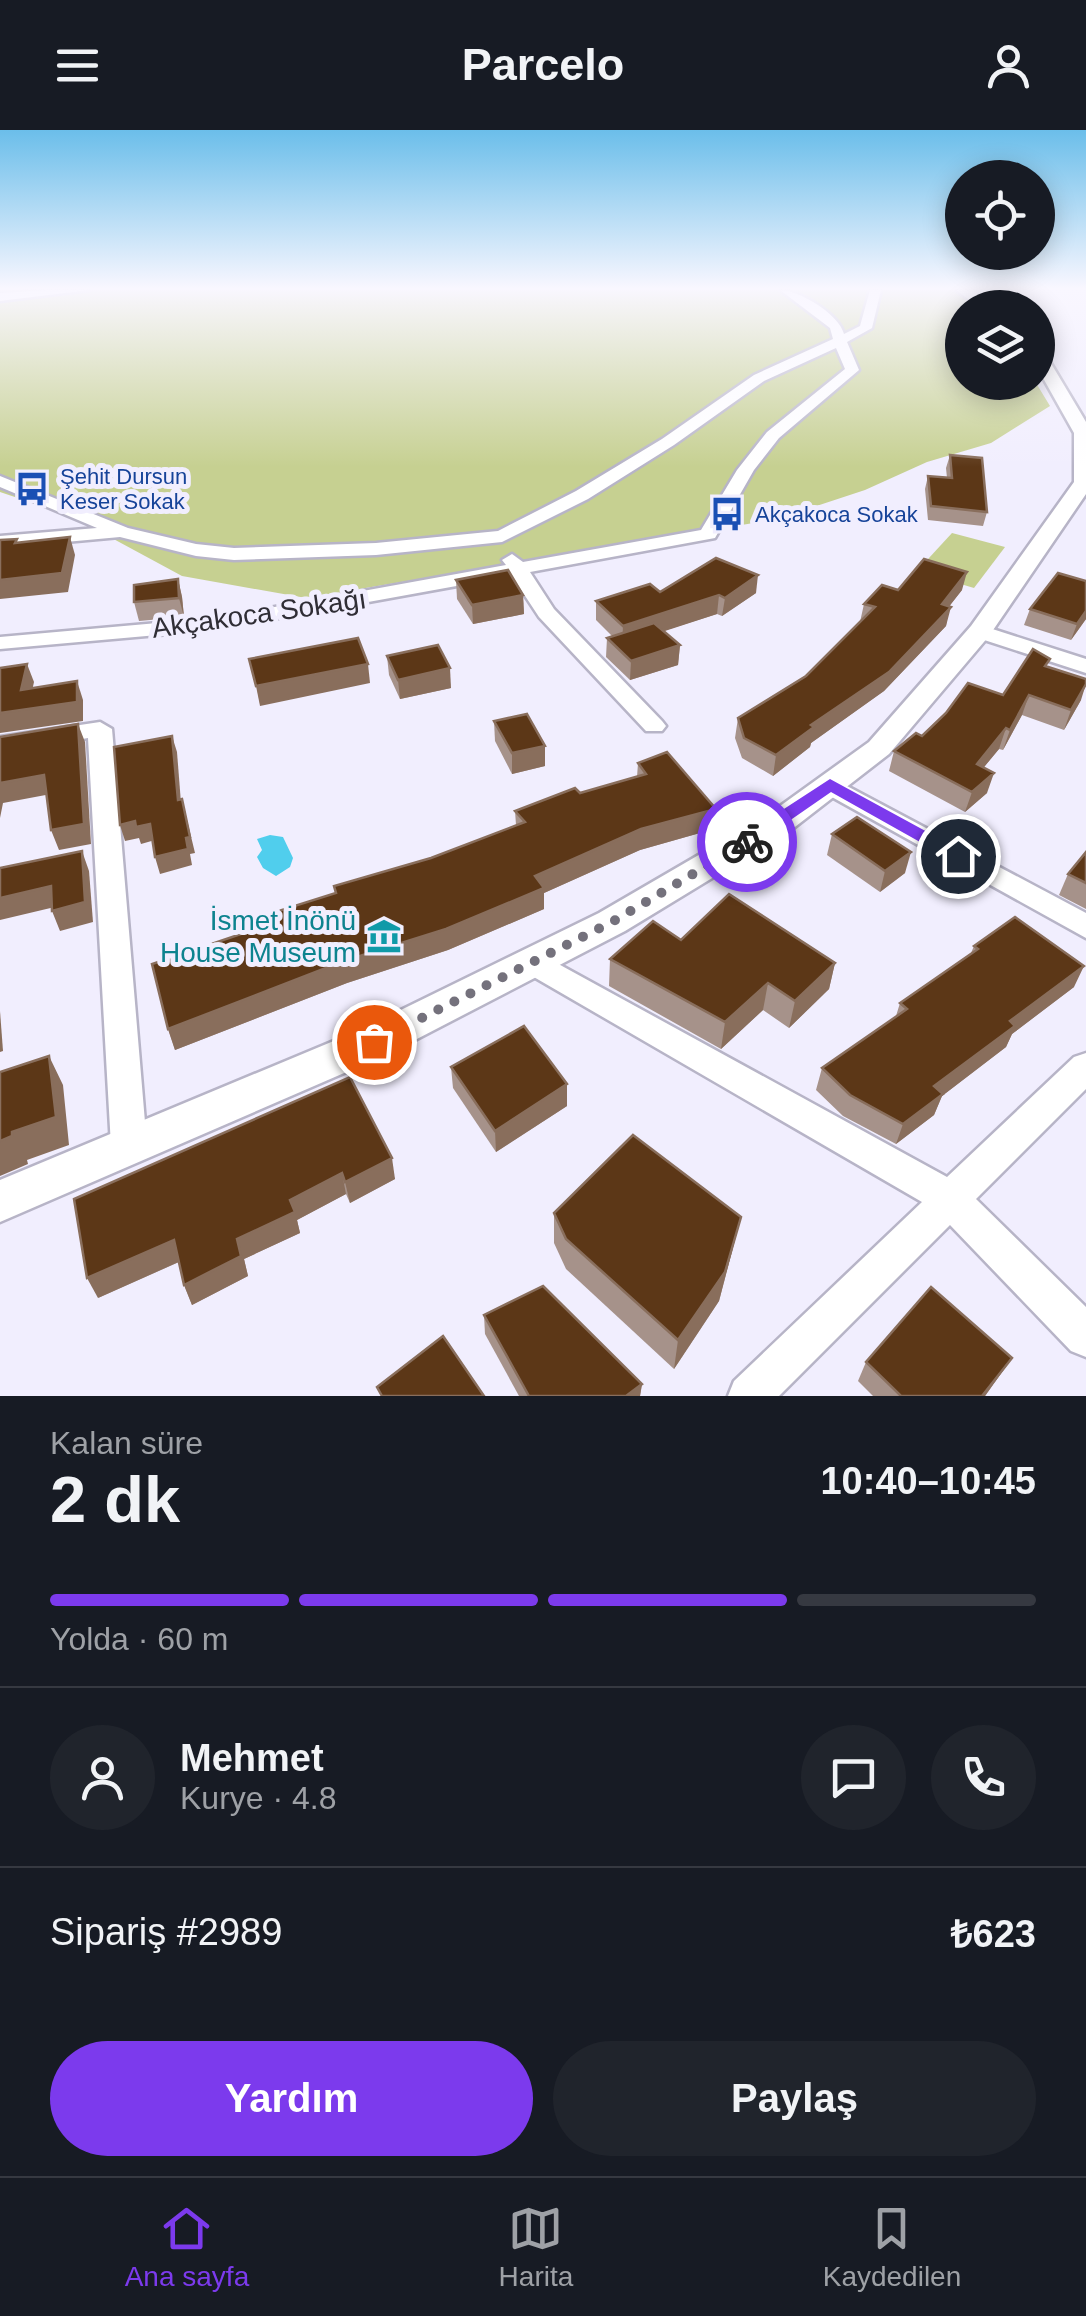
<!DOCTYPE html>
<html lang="tr">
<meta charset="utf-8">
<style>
body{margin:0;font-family:Helvetica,sans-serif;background:#20242c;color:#f1f3f6;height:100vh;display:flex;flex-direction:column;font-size:38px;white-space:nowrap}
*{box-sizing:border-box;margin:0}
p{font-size:32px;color:#9ea1a6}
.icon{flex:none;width:55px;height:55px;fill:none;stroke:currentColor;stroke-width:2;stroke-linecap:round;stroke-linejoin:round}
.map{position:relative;height:1266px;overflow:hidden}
.side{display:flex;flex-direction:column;background:#171b24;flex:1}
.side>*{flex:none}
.fabs{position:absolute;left:945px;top:30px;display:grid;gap:20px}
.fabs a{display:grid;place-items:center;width:110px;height:110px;border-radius:50%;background:#171b24;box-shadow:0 5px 25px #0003;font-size:50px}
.pin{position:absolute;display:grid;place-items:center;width:85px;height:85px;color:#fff;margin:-42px;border:5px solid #fff;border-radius:50%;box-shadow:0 2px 10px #0007}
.courier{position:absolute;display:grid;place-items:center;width:100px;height:100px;margin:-50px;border:8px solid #7c3aed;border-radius:50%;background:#fff;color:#222;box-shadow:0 2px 12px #0007}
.headline em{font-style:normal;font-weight:700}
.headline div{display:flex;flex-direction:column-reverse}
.headline{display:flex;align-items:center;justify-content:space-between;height:170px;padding:0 50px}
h1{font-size:65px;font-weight:700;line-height:75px}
.bar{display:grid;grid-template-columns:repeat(4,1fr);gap:15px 10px;align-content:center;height:120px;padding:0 50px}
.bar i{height:12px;border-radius:8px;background:#363941}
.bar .active{background:#7c3aed}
.bar p{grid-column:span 4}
.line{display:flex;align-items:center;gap:25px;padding:0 50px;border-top:2px solid #363941}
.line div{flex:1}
.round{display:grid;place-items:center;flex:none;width:105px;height:105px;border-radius:52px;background:#20242c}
.action{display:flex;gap:20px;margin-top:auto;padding:20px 50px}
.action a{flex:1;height:115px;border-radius:60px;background:#7c3aed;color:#fff;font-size:40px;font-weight:700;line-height:115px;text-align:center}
.action a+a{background:#20242c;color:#f1f3f6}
header{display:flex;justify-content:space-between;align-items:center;height:130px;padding:0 50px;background:#171b24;font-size:45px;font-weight:700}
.menu{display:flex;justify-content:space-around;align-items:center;height:140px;border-top:2px solid #363941;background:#171b24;font-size:28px;color:#9ea1a6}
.menu a{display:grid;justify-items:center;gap:5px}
.menu .active{color:#7c3aed}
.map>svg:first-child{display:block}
</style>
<header><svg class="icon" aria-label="menu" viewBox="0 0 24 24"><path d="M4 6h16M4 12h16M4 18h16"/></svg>Parcelo<svg class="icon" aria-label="person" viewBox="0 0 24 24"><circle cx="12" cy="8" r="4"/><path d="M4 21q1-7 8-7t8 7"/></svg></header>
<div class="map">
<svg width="1086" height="1266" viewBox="0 0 1086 1266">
<rect width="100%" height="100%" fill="#f1eefe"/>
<g fill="#c6d091">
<polygon points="0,160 969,160 981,177 962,178 962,252 1036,253 1050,276 991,313 927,332 865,360 777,389 306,468 182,446 71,386 0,362"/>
<polygon points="952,403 1005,417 974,458 917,441"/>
</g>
<polygon fill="#50ceed" points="270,705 283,707 293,728 290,737 276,746 263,738 257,727 262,720 257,709"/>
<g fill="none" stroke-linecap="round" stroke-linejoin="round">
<g stroke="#b7b4c7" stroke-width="5">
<g id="minor">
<polygon points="47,160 89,160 0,171 0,163"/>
<path d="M780 160C799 160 839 184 844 204L860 196 870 160H881L872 198 847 212 859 240 779 308 754 340 715 408 530 442 554 479 662 591 666 596 662 601H646L539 487 512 446 214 500 0 519V507L214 488 506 435 502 430 512 424 523 432 701 400 737 340 767 302 845 239 836 218 764 251 674 315 588 369 502 412 376 425 234 430 196 426 120 407 0 418V406L97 398 0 357V346L128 398 196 414 234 418 376 413 498 401 576 361 662 309 754 245 833 209 830 198Z"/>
<polygon points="980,495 1086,529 1086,543 972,506 969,501"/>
<polygon points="100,592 112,599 147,1016 142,1027 129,1032 116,1027 111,1016 88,608 0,623 0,607"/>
<polygon points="830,647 1086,783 1086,808 821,661 817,655"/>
<polygon points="531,819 947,1047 1074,927 1086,923 1086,959 976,1069 1086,1177 1086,1227 1071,1221 950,1095 779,1266 728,1266 734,1251 922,1072 520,839 516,831 520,823"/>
</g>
</g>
<g stroke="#b7b4c7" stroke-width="5">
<g id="tertiary">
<polygon points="956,160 972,160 998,178 980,178"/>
<polygon points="1038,220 1046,225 1086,292 1086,364 989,506 889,624 791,700 625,801 388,924 0,1092 0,1050 360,900 599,783 769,684 869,612 971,496 1074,352 1074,303 1038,239"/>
</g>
</g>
<use href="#minor" fill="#fff" fill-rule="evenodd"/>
<use href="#tertiary" fill="#fff" fill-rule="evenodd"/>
</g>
<g fill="#a6928a">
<polygon points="950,325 987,382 983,396 928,390 925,359 928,346 947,348 946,338"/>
<polygon points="178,449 182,467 184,487 139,491 134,472"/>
<polygon points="456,450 523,465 524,484 473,494 457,469"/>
<polygon points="898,460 962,460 949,476 946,496 884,561 811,613 810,617 773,646 742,628 735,608 738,588 806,546 860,492 864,474"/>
<polygon points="660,462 756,463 722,486 717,484 663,501 680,515 678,535 630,550 606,527 607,508 612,506 596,490 596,471"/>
<polygon points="1030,479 1086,489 1071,510 1024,495"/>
<polygon points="387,526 451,558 400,569 389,545"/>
<polygon points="1047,537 1081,570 1064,600 1022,585 1003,620 999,619 984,637 987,663 965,682 889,641 894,621 1003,565"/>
<polygon points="494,591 545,636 512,644 495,611"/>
<polygon points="638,633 716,679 714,699 640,720 544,763 544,779 448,820 347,853 175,920 168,899 249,801 335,763 334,756 431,728 516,695 515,681 637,647"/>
<polygon points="832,704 905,743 880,762 827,725"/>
<polygon points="1086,722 1086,779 1059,765 1068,744"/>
<polygon points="681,810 835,833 829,859 789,898 763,880 721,919 609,856 610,829"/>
<polygon points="974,816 1074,857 1012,904 1006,917 942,966 934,985 896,1014 843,986 816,960 822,938 896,886 900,873 971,823"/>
<polygon points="451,937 567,976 496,1022 453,958"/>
<polygon points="350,947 395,1049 350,1073 346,1064 297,1090 300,1103 244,1129 248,1146 192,1175 184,1155 179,1132 98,1168"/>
<polygon points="554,1083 741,1087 719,1171 674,1239 566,1139 554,1113"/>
<polygon points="484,1185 642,1254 640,1266 519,1266 485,1204"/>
<polygon points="1012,1228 985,1266 873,1266 858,1251 866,1232"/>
</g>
<g fill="#896e5c">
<polygon points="70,407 75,425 68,462 0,469 0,450"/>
<polygon points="967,442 962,460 941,487 951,477 946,496 884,561 811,613 810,617 773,646 776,625 811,595 942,474"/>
<polygon points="758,445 756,463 722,486 725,468"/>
<polygon points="178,449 182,467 184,487 179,468"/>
<polygon points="523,465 524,484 473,494 472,475"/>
<polygon points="719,465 717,484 622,515 623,496"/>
<polygon points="1086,481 1086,489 1071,510 1077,494"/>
<polygon points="680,515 678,535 630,550 631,531"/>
<polygon points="27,534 34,552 28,579 21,560"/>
<polygon points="368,534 370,553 260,576 256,556"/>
<polygon points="450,538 451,558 400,569 398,550"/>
<polygon points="77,551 83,570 83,591 0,603 0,583"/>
<polygon points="1086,554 1081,570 1064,600 1071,580"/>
<polygon points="1029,565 1022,585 1003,620 1010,600"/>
<polygon points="78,594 85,612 91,714 59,720 51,700"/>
<polygon points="1006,598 999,619 970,654 977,634"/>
<polygon points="172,606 177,622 182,686 178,670"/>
<polygon points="545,616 545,636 512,644 512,623"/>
<polygon points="994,643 987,663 965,682 972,662"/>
<polygon points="44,645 51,664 3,673 0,688 0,653"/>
<polygon points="182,669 195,723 190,724 192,735 160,744 155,727"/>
<polygon points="716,679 714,699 640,720 544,763 544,779 448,820 347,853 175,920 168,899 344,831 641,699"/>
<polygon points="135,691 150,694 155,710 141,714 139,708 125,711 120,695"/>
<polygon points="82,721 89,741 93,792 60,801 52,781"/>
<polygon points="911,722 905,743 880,762 885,741"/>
<polygon points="51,756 59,776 0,790 0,768"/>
<polygon points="835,833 829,859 789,898 795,871"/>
<polygon points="1084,836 1074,857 1012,904 1006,917 942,966 934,985 896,1014 903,994 934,956 1010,891"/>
<polygon points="768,853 763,880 721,919 725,892"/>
<polygon points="0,881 3,921 0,922"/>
<polygon points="49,926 63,955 69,1015 27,1030 28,1034 0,1046 0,1011 12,1002"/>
<polygon points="567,954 567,976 496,1022 495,1001"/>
<polygon points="392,1028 395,1049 350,1073 345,1052"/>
<polygon points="342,1043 346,1064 297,1090 300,1103 244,1129 248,1146 192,1175 184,1155 237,1109 290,1070"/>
<polygon points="741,1087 719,1171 674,1239 678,1210"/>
<polygon points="174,1110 183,1130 98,1168 87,1148"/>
<polygon points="1012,1228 985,1266 982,1266"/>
<polygon points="642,1254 640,1266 626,1266"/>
</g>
<g fill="#5c3717" stroke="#896e5c" stroke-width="2.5">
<polygon points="950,325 982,328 987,382 931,376 928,346 952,348"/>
<polygon points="70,407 62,443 0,450 0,410 17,409 15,413"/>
<polygon points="716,428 758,445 725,468 719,465 623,496 596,471 650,454 660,462"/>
<polygon points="924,429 967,442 942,474 951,477 889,542 811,595 814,597 776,625 744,608 738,588 806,546 875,477 864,474 882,455 898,460"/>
<polygon points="508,440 523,465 472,475 456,450"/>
<polygon points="1058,443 1086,451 1086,481 1077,494 1030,479"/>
<polygon points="178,449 179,468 134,472 134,455"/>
<polygon points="654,493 680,515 631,531 607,508"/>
<polygon points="358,508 368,534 256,556 249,529"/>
<polygon points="438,515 450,538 398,550 387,526"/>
<polygon points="1033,519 1050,529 1045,536 1086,549 1086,554 1071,580 1029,565 1010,600 1006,598 977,634 994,643 972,662 894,621 916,603 922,606 946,583 968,553 1003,565"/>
<polygon points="27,534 21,560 77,551 77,572 0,583 0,538"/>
<polygon points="527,584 545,616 512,623 494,591"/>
<polygon points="78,594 84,694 51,700 44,645 0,653 0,607"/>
<polygon points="172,606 178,670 182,669 190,707 186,708 188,719 155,727 150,694 136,697 135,691 120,695 114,617"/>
<polygon points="667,622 716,679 641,699 535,746 544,758 446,799 344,831 168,899 152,834 250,801 247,791 336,763 334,756 431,728 525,692 515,681 575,658 580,663 646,644 638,633"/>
<polygon points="857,687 911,722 885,741 832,704"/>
<polygon points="82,721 85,772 52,781 51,756 0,768 0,738"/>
<polygon points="1086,722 1086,753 1068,744"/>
<polygon points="729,764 835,833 795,871 768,853 725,892 610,829 653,791 681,810"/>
<polygon points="1015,787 1084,836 1010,891 1015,896 934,956 943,964 903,994 850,965 822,938 907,879 900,873 978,819 974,816"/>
<polygon points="524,896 567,954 495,1001 451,937"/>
<polygon points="49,926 56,987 12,1002 12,1006 0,1011 0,942"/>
<polygon points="350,947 392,1028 345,1052 342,1043 290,1070 295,1082 237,1109 241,1126 184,1155 174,1110 87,1148 74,1069"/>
<polygon points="633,1005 741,1087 725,1142 678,1210 566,1109 554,1083"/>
<polygon points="543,1156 642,1254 626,1266 529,1266 484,1185"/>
<polygon points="931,1157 1012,1228 982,1266 901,1266 866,1232"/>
<polygon points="443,1206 484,1266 382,1266 377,1257"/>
</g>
<linearGradient id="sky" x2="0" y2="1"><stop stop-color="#6bbeea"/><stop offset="0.47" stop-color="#f9f7ff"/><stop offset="1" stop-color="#f9f7ff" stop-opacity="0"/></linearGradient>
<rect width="1086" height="337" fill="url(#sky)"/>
<polygon fill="#7c3aed" points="830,649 964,722 967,726 958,732 952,730 831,662 753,716 741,716 741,707"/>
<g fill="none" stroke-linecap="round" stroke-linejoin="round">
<polyline stroke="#74717c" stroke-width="10" stroke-dasharray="0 18" points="374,912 612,792 747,712"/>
</g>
<defs>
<g id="bus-bare" transform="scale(2.7)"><path d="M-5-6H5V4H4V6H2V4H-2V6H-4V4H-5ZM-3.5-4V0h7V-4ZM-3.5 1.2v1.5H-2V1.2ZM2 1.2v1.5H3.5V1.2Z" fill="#1a4fb4" stroke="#f1eefe" stroke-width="2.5" paint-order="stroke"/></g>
<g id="museum-bare" transform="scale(2.7)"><path d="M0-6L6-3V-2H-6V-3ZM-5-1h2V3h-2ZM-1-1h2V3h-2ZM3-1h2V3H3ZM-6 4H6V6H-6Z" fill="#0f9aa8" stroke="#f1eefe" stroke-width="2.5" paint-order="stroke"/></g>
</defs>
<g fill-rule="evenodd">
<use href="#bus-bare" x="32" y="359"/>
<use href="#bus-bare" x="727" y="384"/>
<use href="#museum-bare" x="384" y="806"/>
</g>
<g text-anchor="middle" stroke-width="10" stroke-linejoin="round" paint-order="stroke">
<g font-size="22" fill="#164399" stroke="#f1eefe" text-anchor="start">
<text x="60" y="354">Şehit Dursun<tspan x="60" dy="25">Keser Sokak</tspan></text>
<text x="755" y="392">Akçakoca Sokak</text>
</g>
<g font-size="28" fill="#302e36" stroke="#f1eefe">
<text transform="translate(259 483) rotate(-8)" y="10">Akçakoca Sokağı</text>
</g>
<g font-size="28" fill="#0d838f" stroke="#f1eefe" text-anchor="end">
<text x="356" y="800">İsmet İnönü<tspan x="356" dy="32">House Museum</tspan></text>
</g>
</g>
</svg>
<div class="fabs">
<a><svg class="icon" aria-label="locate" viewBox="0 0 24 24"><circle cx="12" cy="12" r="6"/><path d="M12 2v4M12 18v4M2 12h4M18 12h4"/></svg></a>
<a><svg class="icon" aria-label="layers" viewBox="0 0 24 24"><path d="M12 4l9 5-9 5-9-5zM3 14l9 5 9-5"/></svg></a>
</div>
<div class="pin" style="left:374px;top:912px;background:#ea580c"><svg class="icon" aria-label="bag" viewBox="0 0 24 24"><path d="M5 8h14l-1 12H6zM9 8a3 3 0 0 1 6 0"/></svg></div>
<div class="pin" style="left:958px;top:726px;background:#1f2937"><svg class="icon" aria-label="home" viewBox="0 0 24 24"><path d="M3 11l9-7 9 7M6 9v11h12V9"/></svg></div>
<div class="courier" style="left:747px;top:712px"><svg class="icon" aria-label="bike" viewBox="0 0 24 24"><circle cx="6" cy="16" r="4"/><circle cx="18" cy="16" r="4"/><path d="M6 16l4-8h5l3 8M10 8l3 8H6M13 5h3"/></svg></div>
</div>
<section class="side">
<div class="headline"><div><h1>2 dk</h1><p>Kalan süre</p></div><em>10:40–10:45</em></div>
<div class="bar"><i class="active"></i><i class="active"></i><i class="active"></i><i></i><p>Yolda · 60 m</p></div>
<div class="line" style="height:180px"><a class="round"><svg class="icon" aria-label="person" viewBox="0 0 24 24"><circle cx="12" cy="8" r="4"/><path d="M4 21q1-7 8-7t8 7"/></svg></a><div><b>Mehmet</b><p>Kurye · 4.8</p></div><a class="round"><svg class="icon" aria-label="chat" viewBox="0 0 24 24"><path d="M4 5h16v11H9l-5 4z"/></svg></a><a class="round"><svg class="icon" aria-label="phone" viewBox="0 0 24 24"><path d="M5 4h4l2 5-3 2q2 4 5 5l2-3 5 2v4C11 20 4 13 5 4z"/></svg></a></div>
<div class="line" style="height:130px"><div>Sipariş #2989</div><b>₺623</b></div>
<div class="action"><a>Yardım</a><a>Paylaş</a></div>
</section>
<nav class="menu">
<a class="active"><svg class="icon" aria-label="home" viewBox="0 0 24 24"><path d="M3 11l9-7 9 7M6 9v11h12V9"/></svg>Ana sayfa</a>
<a><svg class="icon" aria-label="map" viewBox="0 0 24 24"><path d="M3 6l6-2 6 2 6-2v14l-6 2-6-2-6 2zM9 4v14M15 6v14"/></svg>Harita</a>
<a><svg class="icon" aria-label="saved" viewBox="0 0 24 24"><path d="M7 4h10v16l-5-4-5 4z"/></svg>Kaydedilen</a>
</nav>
